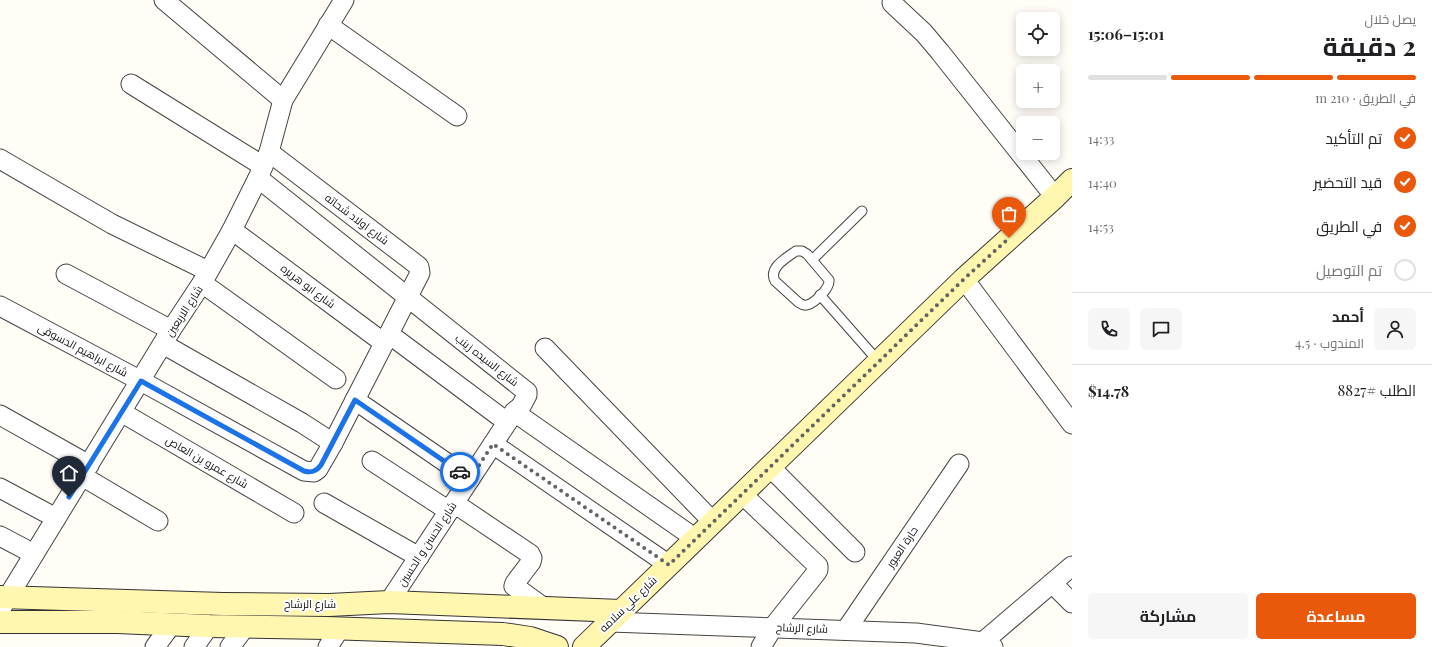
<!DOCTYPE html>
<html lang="ar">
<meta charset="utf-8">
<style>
body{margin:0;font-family:"Playfair Display",Cairo,serif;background:#f6f6f6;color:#202124;direction:rtl;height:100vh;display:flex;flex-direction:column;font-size:15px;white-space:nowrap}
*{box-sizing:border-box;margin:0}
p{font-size:13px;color:#757577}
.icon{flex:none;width:22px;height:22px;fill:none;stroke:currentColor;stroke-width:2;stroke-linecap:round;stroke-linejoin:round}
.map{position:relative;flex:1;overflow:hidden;direction:ltr}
.side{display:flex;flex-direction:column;background:#fff;width:360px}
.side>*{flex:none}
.fabs{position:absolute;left:1016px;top:12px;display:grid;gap:8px}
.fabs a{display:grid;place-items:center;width:44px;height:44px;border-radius:6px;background:#fff;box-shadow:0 2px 10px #0003;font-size:20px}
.pin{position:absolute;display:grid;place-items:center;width:34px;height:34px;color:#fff;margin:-41px -17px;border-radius:50% 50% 50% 0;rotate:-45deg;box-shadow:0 0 4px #0007}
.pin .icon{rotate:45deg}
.courier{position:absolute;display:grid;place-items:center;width:40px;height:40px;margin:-20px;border:3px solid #1a73e8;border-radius:50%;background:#fff;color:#222;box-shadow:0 1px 5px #0007}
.overview em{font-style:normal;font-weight:700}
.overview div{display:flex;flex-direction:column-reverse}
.overview{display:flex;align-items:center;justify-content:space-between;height:68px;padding:0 16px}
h1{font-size:26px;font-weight:700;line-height:30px}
.bar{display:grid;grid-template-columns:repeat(4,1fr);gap:6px 4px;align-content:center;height:48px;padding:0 16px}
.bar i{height:5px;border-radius:3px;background:#e0e0e0}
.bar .selected{background:#ea580c}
.bar p{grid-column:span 4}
.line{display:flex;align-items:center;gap:10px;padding:0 16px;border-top:1px solid #e0e0e0}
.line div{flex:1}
.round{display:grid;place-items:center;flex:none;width:42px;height:42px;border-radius:6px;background:#f6f6f6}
ol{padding:0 16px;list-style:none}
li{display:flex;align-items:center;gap:12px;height:44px}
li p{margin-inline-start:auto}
li .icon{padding:4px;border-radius:50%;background:#ea580c;color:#fff;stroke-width:4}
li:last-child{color:#757577}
li i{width:22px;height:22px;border:2px solid #e0e0e0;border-radius:50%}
.button{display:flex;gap:8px;margin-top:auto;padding:8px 16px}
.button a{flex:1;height:46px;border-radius:6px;background:#ea580c;color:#fff;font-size:16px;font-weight:700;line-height:46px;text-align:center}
.button a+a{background:#f6f6f6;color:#202124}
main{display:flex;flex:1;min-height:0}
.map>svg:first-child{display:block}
</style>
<main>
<section class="side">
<div class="overview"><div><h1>2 دقيقة</h1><p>يصل خلال</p></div><em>15:01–15:06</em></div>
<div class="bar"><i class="selected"></i><i class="selected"></i><i class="selected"></i><i></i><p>في الطريق · 210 m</p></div>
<ol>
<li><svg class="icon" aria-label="check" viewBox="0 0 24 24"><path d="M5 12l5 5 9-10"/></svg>تم التأكيد<p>14:33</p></li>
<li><svg class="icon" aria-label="check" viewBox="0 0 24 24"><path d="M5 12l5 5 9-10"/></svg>قيد التحضير<p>14:40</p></li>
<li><svg class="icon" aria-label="check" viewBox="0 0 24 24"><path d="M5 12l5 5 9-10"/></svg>في الطريق<p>14:53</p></li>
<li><i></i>تم التوصيل</li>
</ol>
<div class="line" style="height:72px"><a class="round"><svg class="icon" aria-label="person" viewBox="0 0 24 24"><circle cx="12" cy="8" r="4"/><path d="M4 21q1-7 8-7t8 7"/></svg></a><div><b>أحمد</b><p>المندوب · 4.5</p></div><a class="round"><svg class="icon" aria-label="chat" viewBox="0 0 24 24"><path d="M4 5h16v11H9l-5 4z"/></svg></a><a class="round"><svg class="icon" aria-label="phone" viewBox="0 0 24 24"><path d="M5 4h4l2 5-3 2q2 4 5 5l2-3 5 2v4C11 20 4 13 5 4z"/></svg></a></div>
<div class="line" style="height:52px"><div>الطلب #8827</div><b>$14.78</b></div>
<div class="button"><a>مساعدة</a><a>مشاركة</a></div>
</section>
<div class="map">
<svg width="1072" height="647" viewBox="0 0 1072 647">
<rect width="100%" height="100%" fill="#fffdf5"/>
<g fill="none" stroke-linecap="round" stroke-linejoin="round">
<g stroke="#444" stroke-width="11">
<g id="lane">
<path d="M796 251H802L807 254 829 280C830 288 815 303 807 305 803 306 801 304 798 302L775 281C768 268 786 258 796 251Z"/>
<polyline points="812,260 862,211"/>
<polyline points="820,295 879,362"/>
</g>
</g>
<g stroke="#444" stroke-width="21">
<g id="street">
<polyline points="164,0 283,100"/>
<polyline points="892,3 924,33 940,52 1055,197"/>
<polyline points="328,25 457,116"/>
<polyline points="131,84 263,166"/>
<polyline points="0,159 112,224 208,271"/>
<polyline points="258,178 527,392 527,395 519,410 520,416 696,539"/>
<polyline points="232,230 384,343"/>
<polyline points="66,274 171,330"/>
<polyline points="964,279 1072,424"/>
<polyline points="202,283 336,379"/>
<polyline points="0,306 141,381 304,471 314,472 318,469 333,443 420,273 419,267 417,265 269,152"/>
<polyline points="389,334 507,422"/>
<polyline points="163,344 302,423 333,443"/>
<polyline points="545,348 713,522"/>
<polyline points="355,400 470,479"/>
<polyline points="121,412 294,513"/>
<polyline points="0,415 89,465"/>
<polyline points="493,444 669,565"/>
<polyline points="372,461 449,511"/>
<polyline points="770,467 855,552"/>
<polyline points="82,476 158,521"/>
<polyline points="0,488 56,518"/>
<polyline points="742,494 818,566 818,570 816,573 773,627 761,647"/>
<polyline points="324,503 419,557"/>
<polyline points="454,503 530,554 532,558 531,562 515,583 514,586 543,607"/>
<polyline points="0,536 34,554"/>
<polyline points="1052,583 1072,603"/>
<polyline points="389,602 514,412 519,408"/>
<polyline points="0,610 171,330 202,283 232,230 258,178 269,152 283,100 344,0"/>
<polyline points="610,622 916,633 983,642 993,647"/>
<polyline points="846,630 959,464"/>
<polyline points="155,647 171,625"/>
<polyline points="194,647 209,626"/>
<polyline points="230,647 245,627"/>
<polyline points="328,647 340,628"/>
<polyline points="981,647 983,642 1072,566"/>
</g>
</g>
<g stroke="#333" stroke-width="24">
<g id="secondary">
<polyline points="0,597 223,604 329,605 389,602 621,611"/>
<polyline points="0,622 117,622 209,626 327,628 503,634 530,638 557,647"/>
<polyline points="584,647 964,279 1055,197 1072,180"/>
</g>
</g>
<use href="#lane" stroke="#fff" stroke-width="9"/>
<use href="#street" stroke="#fff" stroke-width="19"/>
<use href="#secondary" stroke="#fff6b0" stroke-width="22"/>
</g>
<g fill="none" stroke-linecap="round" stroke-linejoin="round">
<polyline stroke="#646461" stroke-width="4" stroke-dasharray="0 7.2" points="460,472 470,479 493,444 669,565 964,279 1009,238"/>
<path stroke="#1a73e8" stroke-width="5" d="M69 497 141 381 304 471C311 473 316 472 321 465L355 400 460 472"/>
</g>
<g text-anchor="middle" stroke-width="4" stroke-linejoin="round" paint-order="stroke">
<g font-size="11" fill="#111" stroke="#fff">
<text transform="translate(357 219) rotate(37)" y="4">شارع اولاد شحاته</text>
<text transform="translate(308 286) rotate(37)" y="4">شارع ابو هريره</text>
<text transform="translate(184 311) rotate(-57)" y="4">شارع الاربعين</text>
<text transform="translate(83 350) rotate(28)" y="4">شارع ابراهيم الدسوقى</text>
<text transform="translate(487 360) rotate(38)" y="4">شارع السيده زينب</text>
<text transform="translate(207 462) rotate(30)" y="4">شارع عمرو بن العاص</text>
<text transform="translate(427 544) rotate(-57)" y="4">شارع الحسن و الحسين</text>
<text transform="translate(902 547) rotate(-56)" y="4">حارة العبور</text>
<text x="310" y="608">شارع الرشاح</text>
<text transform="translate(628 604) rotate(-44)" y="4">شارع علي سلامه</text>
<text transform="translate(802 628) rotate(2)" y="4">شارع الرشاح</text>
</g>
</g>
</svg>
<div class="fabs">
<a><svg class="icon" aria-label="locate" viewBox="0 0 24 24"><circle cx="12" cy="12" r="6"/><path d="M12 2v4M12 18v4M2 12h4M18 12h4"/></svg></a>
<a>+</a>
<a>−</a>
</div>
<div class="pin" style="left:1009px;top:238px;background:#ea580c"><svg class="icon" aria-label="bag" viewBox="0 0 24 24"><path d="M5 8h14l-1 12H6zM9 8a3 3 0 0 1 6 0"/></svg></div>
<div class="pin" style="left:69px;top:497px;background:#1f2937"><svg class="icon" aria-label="home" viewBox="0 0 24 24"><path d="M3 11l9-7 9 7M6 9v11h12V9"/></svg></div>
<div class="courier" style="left:460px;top:472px"><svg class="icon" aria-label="car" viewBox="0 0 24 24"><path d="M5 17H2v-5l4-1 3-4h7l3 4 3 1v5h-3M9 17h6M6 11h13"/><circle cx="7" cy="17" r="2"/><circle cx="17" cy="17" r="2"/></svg></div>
</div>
</main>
